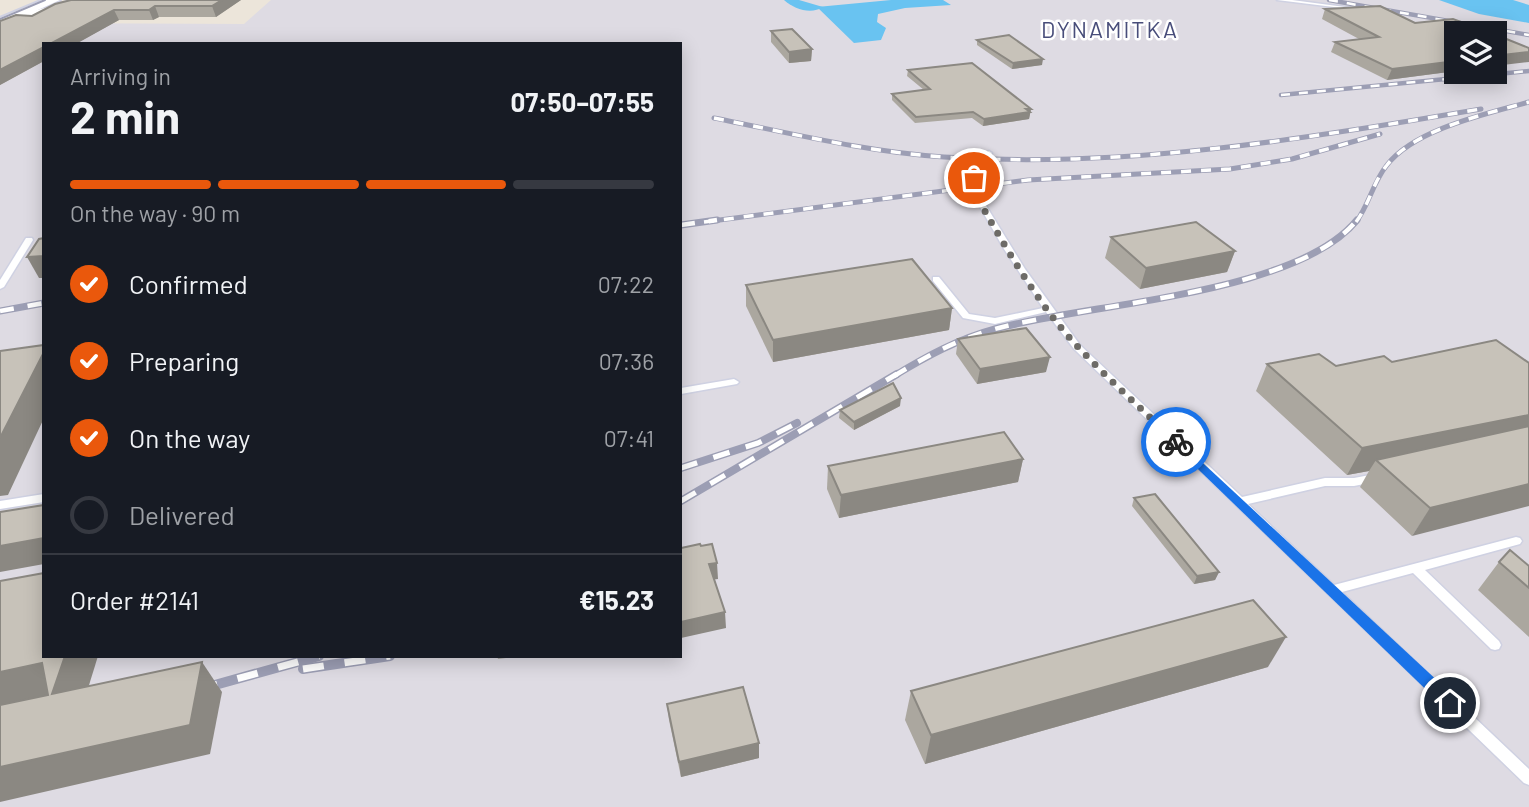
<!DOCTYPE html>
<meta charset="utf-8">
<style>
body{margin:0;font-family:Barlow,sans-serif;background:#242831;color:#f1f3f6;height:100vh;display:flex;flex-direction:column;font-size:26px;white-space:nowrap}
*{box-sizing:border-box;margin:0}
p{font-size:23px;color:#9ea1a6}
.icon{flex:none;width:38px;height:38px;fill:none;stroke:currentColor;stroke-width:2;stroke-linecap:round;stroke-linejoin:round}
.map{position:relative;flex:1;overflow:hidden}
.drawer{position:absolute;left:42px;top:42px;width:640px;height:616px;display:flex;flex-direction:column;background:#171b24;border-radius:0px;box-shadow:0 4px 18px #0003}
.drawer>*{flex:none}
.tools{position:absolute;left:1444px;top:21px;display:grid;gap:14px}
.tools a{display:grid;place-items:center;width:63px;height:63px;border-radius:0px;background:#171b24;box-shadow:0 4px 18px #0003;font-size:35px}
.pin{position:absolute;display:grid;place-items:center;width:60px;height:60px;color:#fff;margin:-30px;border:4px solid #fff;border-radius:50%;box-shadow:0 2px 7px #0007}
.courier{position:absolute;display:grid;place-items:center;width:70px;height:70px;margin:-35px;border:5px solid #1a73e8;border-radius:50%;background:#fff;color:#222;box-shadow:0 2px 9px #0007}
.summary em{font-style:normal;font-weight:700}
.summary div{display:flex;flex-direction:column-reverse}
.summary{display:flex;align-items:center;justify-content:space-between;height:119px;padding:0 28px}
h1{font-size:46px;font-weight:700;line-height:52px}
.bar{display:grid;grid-template-columns:repeat(4,1fr);gap:10px 7px;align-content:center;height:84px;padding:0 28px}
.bar i{height:9px;border-radius:5px;background:#363941}
.bar .on{background:#ea580c}
.bar p{grid-column:span 4}
.line{display:flex;align-items:center;gap:18px;padding:0 28px;border-top:2px solid #363941}
.line div{flex:1}
ol{padding:0 28px;list-style:none}
li{display:flex;align-items:center;gap:21px;height:77px}
li p{margin-inline-start:auto}
li .icon{padding:7px;border-radius:50%;background:#ea580c;color:#fff;stroke-width:4}
li:last-child{color:#9ea1a6}
li i{width:38px;height:38px;border:4px solid #363941;border-radius:50%}
.map>svg:first-child{display:block}
</style>
<div class="map">
<svg width="1529" height="807" viewBox="0 0 1529 807">
<rect width="100%" height="100%" fill="#ece5da"/>
<path fill="#dedbe3" fill-rule="evenodd" d="M271 0H1529V807H0V31L20 23 244 24ZM1456 33H1494V72H1456ZM44 44H681V656H44Z"/>
<g fill="#69c3f1">
<polygon points="891,0 943,0 951,5 905,8 878,14 877,22 886,28 881,40 854,43 817,7"/>
<polygon points="1439,0 1513,0 1529,5 1529,23 1479,14"/>
</g>
<g fill="none" stroke-linecap="round" stroke-linejoin="round">
<path fill="#69c3f1" fill-rule="evenodd" d="M784 0H799L823 7C811 15 794 9 784 0Z"/>
<g stroke="#cfd1e2" stroke-width="3">
<g id="service">
<polygon points="1277,0 1292,0 1360,9 1358,10"/>
<polygon points="989,151 992,153 974,186 1025,269 1080,345 1242,497 1325,478 1354,478 1375,474 1379,475 1380,478 1379,481 1354,486 1325,486 1248,504 1334,585 1516,537 1520,538 1522,541 1520,544 1425,570 1499,641 1501,645 1499,649 1495,650 1491,649 1413,573 1342,592 1529,769 1529,785 1524,783 1074,349 1046,312 995,324 963,318 933,281 933,277 939,277 969,314 995,318 1043,308 1004,249 968,186 986,153"/>
<polygon points="26,238 32,238 33,240 4,287 0,289 0,280"/>
<polygon points="734,379 739,382 737,384 681,394 681,388"/>
<polygon points="44,494 44,502 0,509 0,501"/>
</g>
</g>
<g stroke="#cfd1e2" stroke-width="4">
<polygon id="minor" points="67,2 72,5 70,7 0,26 0,20"/>
</g>
<g stroke="#cfd1e2" stroke-width="4">
<polygon id="secondary" points="43,0 60,0 0,27 0,18"/>
</g>
<use href="#service" fill="#fff" fill-rule="evenodd"/>
<use href="#minor" fill="#fff" fill-rule="evenodd"/>
<use href="#secondary" fill="#fff" fill-rule="evenodd"/>
<polyline stroke="#9c9eb4" stroke-width="2" points="0,19 45,0"/>
<g stroke="#9c9eb4" stroke-width="4.5">
<g id="rail-far4">
<polyline points="1329,0 1529,35"/>
<polyline points="1281,95 1529,71"/>
</g>
</g>
<g stroke="#9c9eb4" stroke-width="5">
<g id="rail-far3">
<path d="M714 118C790 133 866 152 944 157 1124 169 1303 139 1481 109"/>
<polyline points="704,222 1028,180 1230,169 1292,159 1380,134"/>
<path d="M1356 222C1369 205 1373 182 1387 165 1415 129 1486 114 1529 102"/>
</g>
</g>
<g stroke="#9c9eb4" stroke-width="7">
<g id="rail-far2">
<polyline points="681,225 717,220"/>
<polyline points="0,311 44,303"/>
<path d="M894 376C927 356 958 339 995 329 1089 303 1296 295 1357 220"/>
</g>
</g>
<g stroke="#9c9eb4" stroke-width="8">
<g id="rail-far1">
<polyline points="681,468 758,443 797,423"/>
<polyline points="681,501 897,374"/>
</g>
</g>
<g stroke="#9c9eb4" stroke-width="10">
<g id="rail">
<polyline points="303,669 390,656"/>
<polyline points="197,690 319,656"/>
</g>
</g>
<use href="#rail-far4" stroke="#fff" stroke-width="2.5" stroke-dasharray="9" stroke-linecap="butt"/>
<use href="#rail-far3" stroke="#fff" stroke-width="3.5" stroke-dasharray="10" stroke-linecap="butt"/>
<use href="#rail-far2" stroke="#fff" stroke-width="4.5" stroke-dasharray="14" stroke-linecap="butt"/>
<use href="#rail-far1" stroke="#fff" stroke-width="5" stroke-dasharray="17" stroke-linecap="butt"/>
<use href="#rail" stroke="#fff" stroke-width="7" stroke-dasharray="21" stroke-linecap="butt"/>
</g>
<g fill="#aba79f">
<polygon points="241,0 216,17 159,17 153,20 119,20 0,85 0,21 32,16 55,4"/>
<polygon points="1325,9 1415,23 1456,33 1456,71 1387,80 1331,52 1335,42 1359,39 1322,19"/>
<polygon points="771,31 812,49 811,61 789,63 771,42"/>
<polygon points="977,40 1042,65 1012,69 977,45"/>
<polygon points="908,70 1031,109 1029,119 983,126 972,118 915,123 892,100 892,94 924,90 907,76"/>
<polygon points="1111,237 1235,251 1227,272 1140,289 1105,258"/>
<polygon points="746,285 952,308 949,330 773,362 746,306"/>
<polygon points="958,339 1046,372 977,384 956,354"/>
<polygon points="1392,362 1529,363 1412,536 1360,487 1369,471 1347,475 1256,391 1267,364 1336,366"/>
<polygon points="900,406 854,430 839,418 840,410"/>
<polygon points="1023,459 1018,482 839,518 827,489 828,466"/>
<polygon points="1134,498 1219,572 1215,580 1194,584 1132,506"/>
<polygon points="1499,562 1529,566 1529,637 1478,590"/>
<polygon points="497,656 523,656 498,659"/>
<polygon points="1268,667 925,764 905,720 911,691"/>
<polygon points="667,704 759,743 759,758 681,777 669,720"/>
</g>
<g fill="#8b8882">
<polygon points="222,0 241,0 216,17 212,6"/>
<polygon points="155,6 159,17 153,20 149,10"/>
<polygon points="114,10 119,20 76,44 50,44"/>
<polygon points="44,47 44,61 0,85 0,70"/>
<polygon points="812,49 811,61 789,63 789,52"/>
<polygon points="1529,52 1529,62 1494,66 1494,56"/>
<polygon points="1043,59 1042,65 1012,69 1013,63"/>
<polygon points="1456,61 1456,71 1387,80 1392,69"/>
<polygon points="1031,109 1029,119 983,126 984,119"/>
<polygon points="1235,251 1227,272 1140,289 1146,268"/>
<polygon points="44,256 44,278 39,278 27,257"/>
<polygon points="952,308 949,330 773,362 773,340"/>
<polygon points="44,352 44,418 8,495 0,496 0,438"/>
<polygon points="1050,357 1046,372 977,384 980,369"/>
<polygon points="901,398 900,406 854,430 854,422"/>
<polygon points="1529,415 1529,438 1376,460 1369,471 1347,475 1362,448"/>
<polygon points="1023,459 1018,482 839,518 841,495"/>
<polygon points="1529,484 1529,506 1412,536 1430,508"/>
<polygon points="44,538 44,564 0,572 0,546"/>
<polygon points="717,563 718,579 710,580 709,564"/>
<polygon points="1219,572 1215,580 1194,584 1197,576"/>
<polygon points="725,612 726,628 681,638 681,622"/>
<polygon points="1286,637 1268,667 925,764 931,735"/>
<polygon points="65,656 98,656 77,724 0,707 0,672"/>
<polygon points="202,662 222,692 210,754 0,802 0,767"/>
<polygon points="759,743 759,758 681,777 679,762"/>
</g>
<g fill="#c7c2b9" stroke="#8b8882" stroke-width="2">
<polygon points="71,0 222,0 212,6 155,6 149,10 114,10 50,44 44,44 44,47 0,70 0,21 16,15 32,16 55,4"/>
<polygon points="1380,6 1415,23 1453,19 1491,33 1456,33 1456,61 1392,69 1335,42 1379,37 1325,9"/>
<polygon points="792,29 812,49 789,52 771,31"/>
<polygon points="1494,34 1529,48 1529,52 1494,56"/>
<polygon points="1009,35 1043,59 1013,63 977,40"/>
<polygon points="972,63 1031,109 1026,109 1030,112 984,119 973,112 916,117 892,94 930,89 908,70"/>
<polygon points="1196,222 1235,251 1146,268 1111,237"/>
<polygon points="44,238 44,256 27,257 39,239"/>
<polygon points="912,259 952,308 773,340 746,285"/>
<polygon points="1026,328 1050,357 980,369 958,339"/>
<polygon points="1496,340 1529,363 1529,415 1362,448 1267,364 1319,354 1336,366 1384,356 1392,362"/>
<polygon points="44,345 44,352 0,438 0,351"/>
<polygon points="893,383 901,398 854,422 840,410"/>
<polygon points="1529,426 1529,484 1430,508 1376,460"/>
<polygon points="1004,432 1023,459 841,495 828,466"/>
<polygon points="1155,494 1219,572 1197,576 1134,498"/>
<polygon points="44,505 44,538 0,546 0,512"/>
<polygon points="700,544 701,546 712,544 717,563 709,564 725,612 681,622 681,548"/>
<polygon points="1510,550 1529,566 1529,588 1499,562"/>
<polygon points="44,573 44,656 65,656 52,694 202,662 190,725 0,767 0,705 48,695 42,663 0,672 0,581"/>
<polygon points="1253,600 1286,637 931,735 911,691"/>
<polygon points="743,687 759,743 679,762 667,704"/>
</g>
<polygon fill="#1a73e8" points="1176,438 1456,698 1458,703 1456,708 1445,708 1172,444 1170,442"/>
<g fill="none" stroke-linecap="round" stroke-linejoin="round">
<path stroke="#6d6b67" stroke-width="7" stroke-dasharray="0 12.6" d="M974 178 971 186C999 237 1039 307 1079 348 1110 381 1144 411 1176 442"/>
</g>
<g text-anchor="middle" stroke-width="5" stroke-linejoin="round" paint-order="stroke">
<g font-size="23" letter-spacing="2" fill="#484d7a" stroke="#fff">
<text x="1110" y="38">DYNAMITKA</text>
</g>
</g>
</svg>
<div class="tools">
<a><svg class="icon" aria-label="layers" viewBox="0 0 24 24"><path d="M12 4l9 5-9 5-9-5zM3 14l9 5 9-5"/></svg></a>
</div>
<div class="pin" style="left:974px;top:178px;background:#ea580c"><svg class="icon" aria-label="bag" viewBox="0 0 24 24"><path d="M5 8h14l-1 12H6zM9 8a3 3 0 0 1 6 0"/></svg></div>
<div class="pin" style="left:1450px;top:703px;background:#1f2937"><svg class="icon" aria-label="home" viewBox="0 0 24 24"><path d="M3 11l9-7 9 7M6 9v11h12V9"/></svg></div>
<div class="courier" style="left:1176px;top:442px"><svg class="icon" aria-label="bike" viewBox="0 0 24 24"><circle cx="6" cy="16" r="4"/><circle cx="18" cy="16" r="4"/><path d="M6 16l4-8h5l3 8M10 8l3 8H6M13 5h3"/></svg></div>
<section class="drawer">
<div class="summary"><div><h1>2 min</h1><p>Arriving in</p></div><em>07:50–07:55</em></div>
<div class="bar"><i class="on"></i><i class="on"></i><i class="on"></i><i></i><p>On the way · 90 m</p></div>
<ol>
<li><svg class="icon" aria-label="check" viewBox="0 0 24 24"><path d="M5 12l5 5 9-10"/></svg>Confirmed<p>07:22</p></li>
<li><svg class="icon" aria-label="check" viewBox="0 0 24 24"><path d="M5 12l5 5 9-10"/></svg>Preparing<p>07:36</p></li>
<li><svg class="icon" aria-label="check" viewBox="0 0 24 24"><path d="M5 12l5 5 9-10"/></svg>On the way<p>07:41</p></li>
<li><i></i>Delivered</li>
</ol>
<div class="line" style="height:91px"><div>Order #2141</div><b>€15.23</b></div>
</section>
</div>
